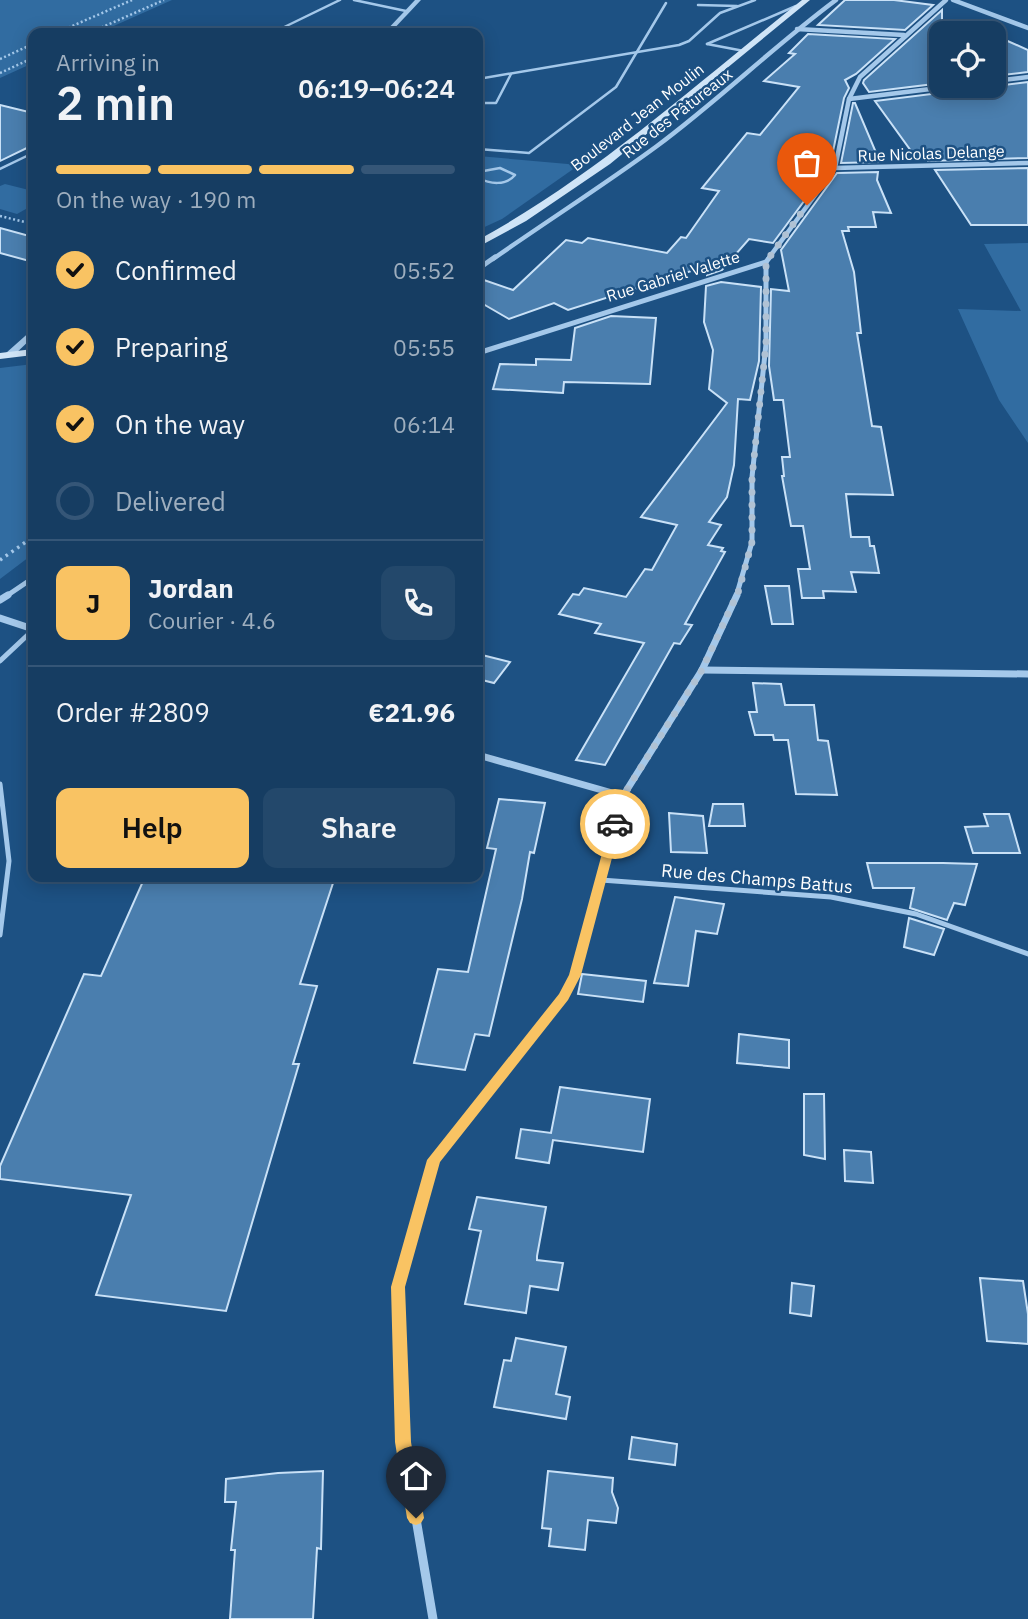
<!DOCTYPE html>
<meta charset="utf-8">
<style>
body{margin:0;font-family:"IBM Plex Sans",sans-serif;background:#23486b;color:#f1f3f6;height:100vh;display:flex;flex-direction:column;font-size:26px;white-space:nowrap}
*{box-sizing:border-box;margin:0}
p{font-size:23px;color:#9eaebe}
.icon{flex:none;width:38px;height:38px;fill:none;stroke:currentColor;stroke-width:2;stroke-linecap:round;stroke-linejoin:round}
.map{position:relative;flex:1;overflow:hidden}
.panel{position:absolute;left:28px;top:28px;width:455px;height:854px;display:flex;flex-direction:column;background:#163d62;border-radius:14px;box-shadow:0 4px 18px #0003,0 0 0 2px #355677}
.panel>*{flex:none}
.tools{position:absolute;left:929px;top:21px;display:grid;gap:14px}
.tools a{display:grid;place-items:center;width:77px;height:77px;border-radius:14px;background:#163d62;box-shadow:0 4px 18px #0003,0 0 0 2px #355677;font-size:35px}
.pin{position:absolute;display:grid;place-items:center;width:60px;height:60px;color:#fff;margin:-72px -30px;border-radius:50% 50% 50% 0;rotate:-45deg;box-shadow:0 0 7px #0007}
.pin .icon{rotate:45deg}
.courier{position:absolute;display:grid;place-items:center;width:70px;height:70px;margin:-35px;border:5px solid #f9c363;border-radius:50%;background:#fff;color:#222;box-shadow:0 2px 9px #0007}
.summary em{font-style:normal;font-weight:600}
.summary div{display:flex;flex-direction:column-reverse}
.summary{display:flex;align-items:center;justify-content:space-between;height:119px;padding:0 28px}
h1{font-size:46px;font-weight:600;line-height:52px}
.bar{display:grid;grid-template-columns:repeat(4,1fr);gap:10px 7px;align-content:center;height:84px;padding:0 28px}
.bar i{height:9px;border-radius:5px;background:#355677}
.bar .on{background:#f9c363}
.bar p{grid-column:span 4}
.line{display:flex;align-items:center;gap:18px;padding:0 28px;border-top:2px solid #355677}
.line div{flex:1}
.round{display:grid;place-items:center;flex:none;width:74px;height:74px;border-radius:14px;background:#23486b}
ol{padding:0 28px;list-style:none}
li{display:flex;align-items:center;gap:21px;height:77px}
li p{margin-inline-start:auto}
li .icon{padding:7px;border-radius:50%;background:#f9c363;color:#111;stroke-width:4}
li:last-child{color:#9eaebe}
li i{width:38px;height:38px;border:4px solid #355677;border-radius:50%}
.button{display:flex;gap:14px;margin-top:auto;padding:14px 28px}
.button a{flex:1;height:80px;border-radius:14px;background:#f9c363;color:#111;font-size:28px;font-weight:600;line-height:80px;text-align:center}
.button a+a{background:#23486b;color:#f1f3f6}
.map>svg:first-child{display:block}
</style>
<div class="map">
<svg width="1028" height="1619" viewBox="0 0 1028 1619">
<rect width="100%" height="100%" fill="#1d5183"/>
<g fill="#316ca1">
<polygon points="0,0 172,0 98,33 33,33 33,63 0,78"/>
<polygon points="478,156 579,165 502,219 478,230"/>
<polygon points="5,184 33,191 33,205 17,214 0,209 0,186"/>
<polygon points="1028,243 1028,443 999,400 958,309 1021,311 984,244"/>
<polygon points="33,364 33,554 0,579 0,368"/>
</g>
<g fill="#4a7eae" stroke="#c9e1f7" stroke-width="2">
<polygon points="845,0 894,0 933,5 905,30 818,25"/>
<polygon points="942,10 942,83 869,92 863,83 864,80"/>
<polygon points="808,34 895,39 856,74 845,80 849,88 844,98 830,166 773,243 749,239 722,270 707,275 707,266 568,310 554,303 509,319 478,301 478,278 513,290 566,240 582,243 588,238 667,253 681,237 686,238 719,191 702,188 747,133 760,135 799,87 764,81 795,54 789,53"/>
<polygon points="994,35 1028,50 1028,72 994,76"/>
<polygon points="1028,82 1028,158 928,161 925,155 914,155 875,101"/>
<polygon points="853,103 855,103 880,162 841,163"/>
<polygon points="0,105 33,113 33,145 0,161"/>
<polygon points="1028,168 1028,225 971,225 935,170"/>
<polygon points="878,172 877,180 891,213 873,212 876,227 848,227 849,231 842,231 854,272 861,333 857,333 872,426 881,427 893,495 846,494 851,537 869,537 870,546 874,546 879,573 851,572 856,592 823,591 824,598 802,598 798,569 810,569 803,526 791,526 782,476 784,476 782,457 790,457 783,400 774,400 769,366 771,289 789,291 781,250 837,173"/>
<polygon points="0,228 33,237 33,262 0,253"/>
<polygon points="721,282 761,287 759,361 750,400 738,399 734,465 727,497 709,522 721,525 708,545 723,548 721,551 725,552 685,624 692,625 680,644 674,643 605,765 576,760 644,643 595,633 601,624 559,614 573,594 579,595 584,588 626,597 645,569 652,570 677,525 641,517 727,403 709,389 713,350 704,322 706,286"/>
<polygon points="611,316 656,318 650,384 564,382 563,393 493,389 500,364 536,365 536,359 571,360 575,328"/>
<polygon points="765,586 789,586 793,624 772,624"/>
<polygon points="478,654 510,662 494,683 478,679"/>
<polygon points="753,683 781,684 785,705 814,705 818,740 828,741 837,795 796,794 788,740 774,740 773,735 755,735 749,712 757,712"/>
<polygon points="499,799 545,803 534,853 530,852 522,899 489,1036 475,1034 465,1070 414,1063 438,969 468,972 496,849 487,848"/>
<polygon points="713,804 743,804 745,826 709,826"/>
<polygon points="669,813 703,816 707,853 671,852"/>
<polygon points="984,814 1009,814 1020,853 973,853 965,827 988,826"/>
<polygon points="867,863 943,863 977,864 965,905 954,903 947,920 910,908 914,888 873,888"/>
<polygon points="178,877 335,877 300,984 317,986 293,1064 299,1064 226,1311 96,1295 131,1195 0,1179 0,1166 84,974 101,976 144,879 176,882"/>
<polygon points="675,897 724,904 717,934 696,931 688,986 654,983"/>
<polygon points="909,918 944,929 934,955 904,947"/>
<polygon points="582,974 646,981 643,1002 578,994"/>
<polygon points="739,1034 789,1040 789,1068 737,1063"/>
<polygon points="560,1087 650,1099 643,1152 553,1140 549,1163 516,1158 521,1129 551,1133"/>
<polygon points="804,1094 824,1094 825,1159 804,1155"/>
<polygon points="844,1150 871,1152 873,1183 845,1181"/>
<polygon points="477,1197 546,1207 537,1256 537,1260 563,1263 558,1290 530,1286 526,1313 465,1304 481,1231 469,1229"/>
<polygon points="980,1278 1023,1281 1028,1314 1028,1344 987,1341"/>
<polygon points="792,1283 814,1286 811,1316 790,1313"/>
<polygon points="516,1338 566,1347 556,1394 570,1397 566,1419 494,1407 504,1360 511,1361"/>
<polygon points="632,1437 677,1444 675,1465 629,1459"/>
<polygon points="323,1471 321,1549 317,1548 313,1619 230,1619 235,1550 231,1550 236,1502 225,1502 226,1479 278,1473"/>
<polygon points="548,1471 613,1478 612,1492 618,1508 616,1523 588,1520 585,1550 549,1546 551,1529 542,1528"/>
</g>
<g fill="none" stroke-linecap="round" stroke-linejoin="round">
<g stroke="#a4c8ea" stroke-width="2.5" stroke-dasharray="2 2.5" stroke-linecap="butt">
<polyline points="56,33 132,0"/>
<polyline points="89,33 164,0"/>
<polyline points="0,59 33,44"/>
<polyline points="0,73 33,58"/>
<polyline points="0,216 33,224"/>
</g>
<polyline stroke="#a4c8ea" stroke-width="3.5" stroke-dasharray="2.5 4.5" stroke-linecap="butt" points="0,560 33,537"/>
<g stroke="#a4c8ea" stroke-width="2.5">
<polyline points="354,0 406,11"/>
<polyline points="698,5 737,6"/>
<polyline points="272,33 340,0"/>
<polyline points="707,44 796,6"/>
<polyline points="707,44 744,51"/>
<polyline points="478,79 679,45 689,41 720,13 755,0"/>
<polyline points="478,103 496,103 511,74"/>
<polyline points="478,149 529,153 616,87 666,3"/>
<polyline points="0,169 33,153"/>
<path d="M478 172 500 168 515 175C506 186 490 184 478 178"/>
</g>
<g stroke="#a4c8ea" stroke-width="5">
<polyline points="0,661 33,630"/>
<polyline points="0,784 9,861 0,935"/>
<polyline points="601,880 831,897 916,914 1028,954"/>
</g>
<g stroke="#a4c8ea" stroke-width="4.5">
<polyline points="953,0 1028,28"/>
<polyline points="797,29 904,35"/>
<polyline points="994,81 1028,77"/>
<polyline points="849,99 955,86"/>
<polyline points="835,168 1028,163"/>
<path d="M493 259C547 221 604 185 657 146 719 100 774 46 836 0"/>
<polyline points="768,259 835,168 849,99 860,77 946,0"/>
</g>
<g stroke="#a4c8ea" stroke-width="5">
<polyline points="478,269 495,257"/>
<polyline points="478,353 766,262 770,257"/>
<polyline points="5,597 33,578"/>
<polyline points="736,597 752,542 752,477 766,344 766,262"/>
</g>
<g stroke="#a4c8ea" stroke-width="7">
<polyline points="0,600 8,595"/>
<polyline points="0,618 33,629"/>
<polyline points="702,670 1028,674"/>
<polyline points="478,755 623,796"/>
<polyline points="529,1040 563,997 575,976 623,796 702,670 737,595"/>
</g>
<polyline stroke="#a4c8ea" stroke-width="9" points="433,1619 403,1442 398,1287 434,1160 531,1038"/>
<g fill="#a4c8ea" fill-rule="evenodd">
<polygon points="415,0 421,0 390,33 384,33"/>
<polygon points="33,329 33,337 12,357 6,357 6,353"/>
</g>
<g fill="#cfe4f7" fill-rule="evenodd">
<path d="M802 0H810L610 164 526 221 478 247V240C597 175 696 84 802 0Z"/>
<polygon points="33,349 33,355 0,359 0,353"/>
</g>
</g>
<polygon fill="#f9c363" points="615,821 621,824 581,975 568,1000 440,1162 405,1287 411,1442 424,1518 421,1523 416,1525 410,1523 407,1518 395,1442 391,1287 427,1160 559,994 569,975 610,824"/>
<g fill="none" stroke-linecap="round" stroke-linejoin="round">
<polyline stroke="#b0c2d4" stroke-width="7" stroke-dasharray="0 12.6" points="615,824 623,796 702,670 739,590 752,542 752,477 766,344 766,262 807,205"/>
</g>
<g text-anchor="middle" stroke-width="5" stroke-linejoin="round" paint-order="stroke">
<g font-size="16" fill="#fff" stroke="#1d5183">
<text transform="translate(677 113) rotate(-38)" y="6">Rue des Pâtureaux</text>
<text transform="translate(637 117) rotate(-38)" y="6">Boulevard Jean Moulin</text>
<text transform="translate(931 153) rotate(-2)" y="6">Rue Nicolas Delange</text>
<text transform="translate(673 276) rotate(-17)" y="6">Rue Gabriel Valette</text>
</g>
<g font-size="18" fill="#fff" stroke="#1d5183">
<text transform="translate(757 879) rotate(5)" y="6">Rue des Champs Battus</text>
</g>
</g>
</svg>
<div class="tools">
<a><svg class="icon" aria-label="locate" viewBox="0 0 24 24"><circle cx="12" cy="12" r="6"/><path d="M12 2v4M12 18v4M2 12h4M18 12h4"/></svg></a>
</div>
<div class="pin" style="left:807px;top:205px;background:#ea580c"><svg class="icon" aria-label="bag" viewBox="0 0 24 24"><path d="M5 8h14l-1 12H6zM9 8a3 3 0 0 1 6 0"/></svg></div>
<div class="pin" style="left:416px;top:1518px;background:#1f2937"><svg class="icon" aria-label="home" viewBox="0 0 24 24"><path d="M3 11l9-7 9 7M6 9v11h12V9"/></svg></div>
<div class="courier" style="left:615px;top:824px"><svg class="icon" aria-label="car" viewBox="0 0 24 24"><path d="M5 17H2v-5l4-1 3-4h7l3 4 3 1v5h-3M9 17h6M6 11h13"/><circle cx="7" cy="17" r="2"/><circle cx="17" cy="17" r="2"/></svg></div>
<section class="panel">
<div class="summary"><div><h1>2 min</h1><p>Arriving in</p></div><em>06:19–06:24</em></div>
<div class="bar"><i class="on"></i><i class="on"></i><i class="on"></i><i></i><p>On the way · 190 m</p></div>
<ol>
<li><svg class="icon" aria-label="check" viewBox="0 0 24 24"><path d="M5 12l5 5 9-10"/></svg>Confirmed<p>05:52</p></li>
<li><svg class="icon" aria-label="check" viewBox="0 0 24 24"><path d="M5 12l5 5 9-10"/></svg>Preparing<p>05:55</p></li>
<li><svg class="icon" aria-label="check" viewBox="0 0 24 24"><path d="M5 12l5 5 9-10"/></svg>On the way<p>06:14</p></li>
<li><i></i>Delivered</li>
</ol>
<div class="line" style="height:126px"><b class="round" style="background:#f9c363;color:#111">J</b><div><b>Jordan</b><p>Courier · 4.6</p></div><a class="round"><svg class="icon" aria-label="phone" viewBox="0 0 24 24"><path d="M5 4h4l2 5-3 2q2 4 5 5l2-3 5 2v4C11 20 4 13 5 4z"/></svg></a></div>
<div class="line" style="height:91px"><div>Order #2809</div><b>€21.96</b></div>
<div class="button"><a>Help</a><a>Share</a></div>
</section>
</div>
